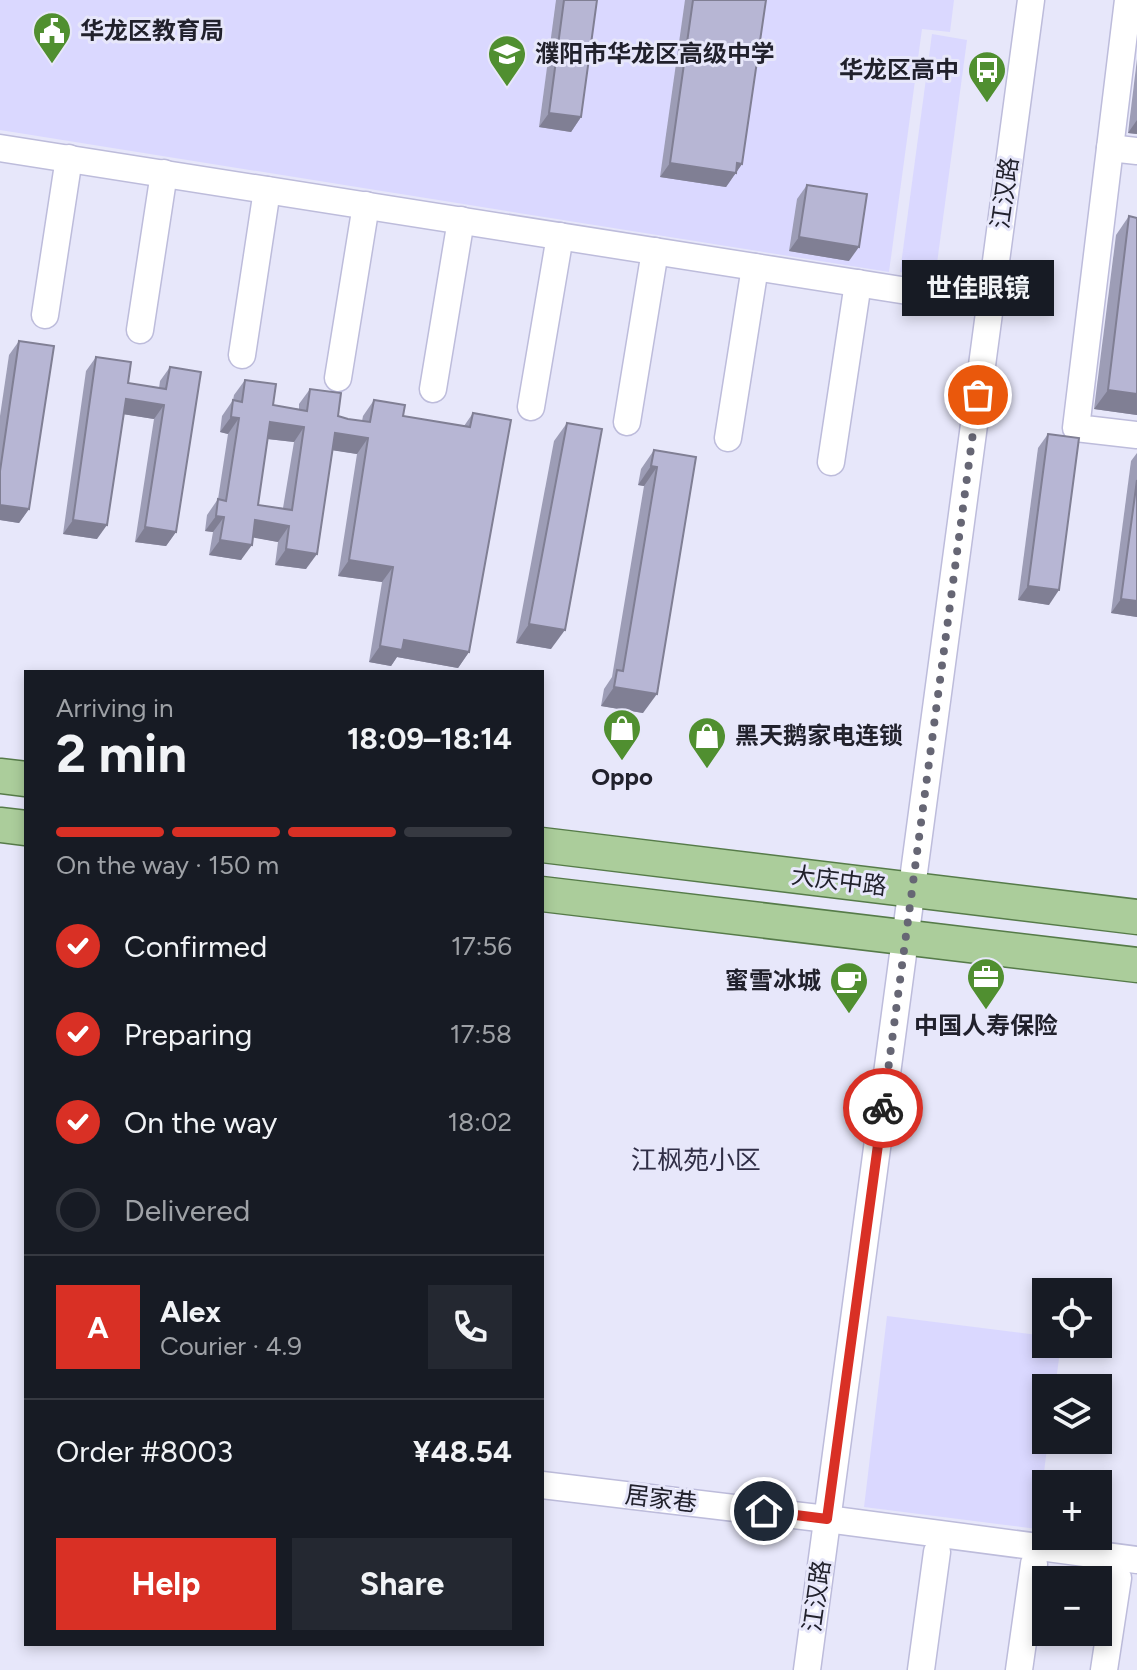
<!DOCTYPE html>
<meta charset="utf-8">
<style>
body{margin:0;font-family:Figtree,"Noto Sans SC",sans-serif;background:#242831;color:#f1f3f6;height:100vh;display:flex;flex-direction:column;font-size:30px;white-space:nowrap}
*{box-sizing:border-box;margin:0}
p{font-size:26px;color:#9ea1a6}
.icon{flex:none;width:44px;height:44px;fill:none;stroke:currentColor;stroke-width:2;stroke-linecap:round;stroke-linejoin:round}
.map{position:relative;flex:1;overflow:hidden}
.sheet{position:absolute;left:24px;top:670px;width:520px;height:976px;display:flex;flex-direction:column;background:#171b24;border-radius:0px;box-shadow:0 4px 12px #0003}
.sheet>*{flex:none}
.buttons{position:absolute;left:1032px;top:1278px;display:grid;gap:16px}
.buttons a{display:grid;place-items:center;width:80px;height:80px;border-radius:0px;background:#171b24;box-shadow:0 4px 12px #0003;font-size:40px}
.pin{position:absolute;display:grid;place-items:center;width:68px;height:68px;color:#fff;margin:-34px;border:4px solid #fff;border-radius:50%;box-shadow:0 2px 8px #0007}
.courier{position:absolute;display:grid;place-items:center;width:80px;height:80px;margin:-40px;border:6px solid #d93025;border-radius:50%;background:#fff;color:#222;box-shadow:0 2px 10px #0007}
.bubble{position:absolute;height:56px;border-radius:0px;background:#171b24;box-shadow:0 4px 12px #0003;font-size:26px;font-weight:700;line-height:56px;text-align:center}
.head em{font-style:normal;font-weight:700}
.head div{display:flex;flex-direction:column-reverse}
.head{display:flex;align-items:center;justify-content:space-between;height:136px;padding:0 32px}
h1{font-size:52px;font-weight:700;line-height:60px}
.bar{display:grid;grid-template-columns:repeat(4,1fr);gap:12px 8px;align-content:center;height:96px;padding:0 32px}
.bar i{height:10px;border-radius:6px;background:#363941}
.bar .active{background:#d93025}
.bar p{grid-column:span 4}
.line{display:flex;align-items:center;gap:20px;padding:0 32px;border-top:2px solid #363941}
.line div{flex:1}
.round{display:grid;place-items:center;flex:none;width:84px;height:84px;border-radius:0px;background:#242831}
ol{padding:0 32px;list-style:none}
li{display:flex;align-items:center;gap:24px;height:88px}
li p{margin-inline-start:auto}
li .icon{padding:8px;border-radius:50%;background:#d93025;color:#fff;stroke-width:4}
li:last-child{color:#9ea1a6}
li i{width:44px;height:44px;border:4px solid #363941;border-radius:50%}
.action{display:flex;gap:16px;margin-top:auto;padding:16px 32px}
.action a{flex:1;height:92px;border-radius:0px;background:#d93025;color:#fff;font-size:32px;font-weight:700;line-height:92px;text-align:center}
.action a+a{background:#242831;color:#f1f3f6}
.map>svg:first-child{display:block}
</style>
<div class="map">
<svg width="1137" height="1670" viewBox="0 0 1137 1670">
<rect width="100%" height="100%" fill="#e7e7fa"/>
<g fill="#dad8ff">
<polygon points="0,0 954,0 950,32 922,29 889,272 0,130"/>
<polygon points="932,34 967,40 935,278 900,272"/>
<polygon points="887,1316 1046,1336 1046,1344 1061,1344 1055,1388 1046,1388 1046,1440 1048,1440 1037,1529 864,1507"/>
</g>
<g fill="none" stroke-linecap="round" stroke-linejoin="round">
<g stroke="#bdbcdb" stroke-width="29">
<g id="minor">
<polyline points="1128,0 1076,428 1137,435"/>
<polyline points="0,148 990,304"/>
<polyline points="1110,148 1137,151"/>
<polyline points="45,315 69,158"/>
<polyline points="140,330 164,173"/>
<polyline points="242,355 267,190"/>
<polyline points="338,378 366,205"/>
<polyline points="433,389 461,220"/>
<polyline points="531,407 560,236"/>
<polyline points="627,422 655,251"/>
<polyline points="728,438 755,267"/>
<polyline points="831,462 858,283"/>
<polyline points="542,1485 827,1519 1137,1560"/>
<polyline points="807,1670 1031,0"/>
<polyline points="921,1670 937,1552"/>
<polyline points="1019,1670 1034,1564"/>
<polyline points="1104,1670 1118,1578"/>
</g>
</g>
<g stroke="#567b49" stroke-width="37">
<g id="major">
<polyline points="0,776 26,779"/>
<polyline points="0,825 26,828"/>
<polyline points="542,845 1137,917"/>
<polyline points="542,894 1137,965"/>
</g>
</g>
<use href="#minor" stroke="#fff" stroke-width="26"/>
<use href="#major" stroke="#abcd9b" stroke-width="34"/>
</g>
<g fill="#9d9db6" fill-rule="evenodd">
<polygon points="556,0 597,0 581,117 571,132 539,127"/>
<polygon points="685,0 766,0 742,164 726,187 660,177"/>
<polygon points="1137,59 1137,134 1128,133"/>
<polygon points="807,185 849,261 789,251 797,199"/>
<polygon points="1129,216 1137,218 1137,415 1094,409 1116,235"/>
<polygon points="19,341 29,509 19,523 0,520 0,416 9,355"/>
<polygon points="96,357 128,383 159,388 160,381 170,367 176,532 166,546 135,542 154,419 123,414 97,539 63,534 86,371"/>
<path d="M245 380 273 405 299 409V404L310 389 338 416 348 419 362 421 363 416 374 400 403 416 464 426 473 413 469 652 458 668 397 657 391 666 369 662 382 582 338 576 357 454 333 450 306 569 275 565 278 542 253 537 241 560 209 555 213 532 205 531 207 515 218 499 228 434 220 432 222 416 233 400 234 395ZM267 439 294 442 283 508 258 505Z"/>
<polygon points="567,423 551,649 516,643 554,441"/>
<polygon points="1048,434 1049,605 1018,600 1038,448"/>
<polygon points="654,450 696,457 643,713 601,706 604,689 612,677 644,486 638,485 641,469"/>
<polygon points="1137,453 1137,617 1111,613 1131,461"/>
</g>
<g fill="#807f94">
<polygon points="549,113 581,117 571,132 539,127"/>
<polygon points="1137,120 1137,134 1128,133"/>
<polygon points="670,163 737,163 742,164 726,187 660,177"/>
<polygon points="799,237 859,247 849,261 789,251"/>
<polygon points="1108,390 1137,394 1137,415 1094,409"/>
<polygon points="126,399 164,405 154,419 116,413"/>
<polygon points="231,417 239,418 228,434 220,432"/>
<polygon points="270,422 304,427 294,442 259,438"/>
<polygon points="335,433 368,438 357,454 324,449"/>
<polygon points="651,466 657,467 644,486 638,485"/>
<polygon points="0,505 29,509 19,523 0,520"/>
<polygon points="216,516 224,517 213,532 205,531"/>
<polygon points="73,520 107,525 97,539 63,534"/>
<polygon points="255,520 289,526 278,542 244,536"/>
<polygon points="145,527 176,532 166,546 135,542"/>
<polygon points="220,540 252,545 241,560 209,555"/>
<polygon points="286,549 317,554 306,569 275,565"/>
<polygon points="349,560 393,567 382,582 338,576"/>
<polygon points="1028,586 1059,590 1049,605 1018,600"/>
<polygon points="1121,599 1137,601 1137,617 1111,613"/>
<polygon points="529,624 565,630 551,649 516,643"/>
<polygon points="404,640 469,652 458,668 397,657 391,666 369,662 380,646"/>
<polygon points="614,687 657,694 643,713 601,706"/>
</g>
<g fill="#b7b6d4" stroke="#807f94" stroke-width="2" fill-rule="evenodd">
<polygon points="564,0 597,0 581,117 549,113"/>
<polygon points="693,0 766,0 742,164 737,163 736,173 670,163"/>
<polygon points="807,185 867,194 859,247 799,237"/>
<polygon points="1129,216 1137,218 1137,394 1108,390"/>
<polygon points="19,341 54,346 29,509 0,505 0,471"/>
<polygon points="96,357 131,362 128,383 166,389 170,367 201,372 176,532 145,527 164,405 126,399 107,525 73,520"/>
<path d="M245 380 276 384 273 405 307 411 310 389 341 393 338 416 348 419 370 422 374 400 405 405 403 416 470 427 473 413 511 420 469 652 404 640 402 650 380 646 393 567 349 560 368 438 335 433 317 554 286 549 289 526 255 520 252 545 220 540 224 517 216 516 218 499 226 501 239 418 231 417 233 400 242 402ZM270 422 304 427 292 510 258 505Z"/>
<polygon points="567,423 602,429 565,630 529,624"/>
<polygon points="1048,434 1079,438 1059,590 1028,586"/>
<polygon points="654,450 696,457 657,694 614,687 617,670 623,671 657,467 651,466"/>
<polygon points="1137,480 1137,601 1121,599"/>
</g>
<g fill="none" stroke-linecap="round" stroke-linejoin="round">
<polyline stroke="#666674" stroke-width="8" stroke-dasharray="0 14.4" points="883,1108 978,395"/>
<polyline stroke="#d93025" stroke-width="10" points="764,1511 827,1519 883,1108"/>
</g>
<defs>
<g id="civic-pin" transform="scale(2)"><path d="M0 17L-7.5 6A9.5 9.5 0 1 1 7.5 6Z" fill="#508f30" stroke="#e7e7fa"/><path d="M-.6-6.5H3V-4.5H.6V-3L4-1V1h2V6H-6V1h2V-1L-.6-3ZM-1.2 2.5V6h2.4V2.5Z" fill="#fff"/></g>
<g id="school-pin" transform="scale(2)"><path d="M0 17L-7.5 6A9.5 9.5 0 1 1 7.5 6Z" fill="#508f30" stroke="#e7e7fa"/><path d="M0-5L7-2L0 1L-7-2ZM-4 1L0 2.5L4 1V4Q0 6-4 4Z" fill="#fff"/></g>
<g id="bus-pin" transform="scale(2)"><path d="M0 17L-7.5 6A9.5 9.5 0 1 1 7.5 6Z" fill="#508f30" stroke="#e7e7fa"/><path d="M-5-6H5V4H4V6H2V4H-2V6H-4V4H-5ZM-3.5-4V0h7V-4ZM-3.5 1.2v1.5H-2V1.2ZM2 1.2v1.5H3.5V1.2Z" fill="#fff"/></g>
<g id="shop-pin" transform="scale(2)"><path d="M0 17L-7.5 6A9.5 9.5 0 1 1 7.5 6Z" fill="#508f30" stroke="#e7e7fa"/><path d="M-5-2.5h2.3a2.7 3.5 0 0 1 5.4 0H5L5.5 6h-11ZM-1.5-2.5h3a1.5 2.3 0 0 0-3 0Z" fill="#fff"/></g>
<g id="office-pin" transform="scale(2)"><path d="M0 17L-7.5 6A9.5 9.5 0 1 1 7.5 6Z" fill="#508f30" stroke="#e7e7fa"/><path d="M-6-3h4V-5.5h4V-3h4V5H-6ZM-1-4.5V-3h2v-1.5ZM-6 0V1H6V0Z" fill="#fff"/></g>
<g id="cafe-pin" transform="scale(2)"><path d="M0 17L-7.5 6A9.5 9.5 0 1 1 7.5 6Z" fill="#508f30" stroke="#e7e7fa"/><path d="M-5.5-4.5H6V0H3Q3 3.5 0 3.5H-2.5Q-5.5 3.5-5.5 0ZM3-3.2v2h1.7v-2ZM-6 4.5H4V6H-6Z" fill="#fff"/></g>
</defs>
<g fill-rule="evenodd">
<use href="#civic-pin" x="52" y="31"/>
<use href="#school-pin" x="507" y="54"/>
<use href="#bus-pin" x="987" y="70"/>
<use href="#shop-pin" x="622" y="728"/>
<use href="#shop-pin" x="707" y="736"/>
<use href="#office-pin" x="986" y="977"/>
<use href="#cafe-pin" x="849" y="981"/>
</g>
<g text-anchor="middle" stroke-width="6" stroke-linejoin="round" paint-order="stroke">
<g font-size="24" font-weight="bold" fill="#21212c" stroke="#e7e7fa" text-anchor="start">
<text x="80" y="39">华龙区教育局</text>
<text x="535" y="62">濮阳市华龙区高级中学</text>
<text x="959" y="78" text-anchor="end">华龙区高中</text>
<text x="735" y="744">黑天鹅家电连锁</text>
<text x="622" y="785" text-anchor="middle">Oppo</text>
<text x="821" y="989" text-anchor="end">蜜雪冰城</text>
<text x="986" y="1034" text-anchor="middle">中国人寿保险</text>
</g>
<g font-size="24" fill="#21212c" stroke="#e7e7fa">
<text transform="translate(1005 193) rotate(-82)" y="8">江汉路</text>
<text transform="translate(839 881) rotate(7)" y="8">大庆中路</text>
<text transform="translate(661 1499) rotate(7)" y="8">居家巷</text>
<text transform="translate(817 1596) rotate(-82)" y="8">江汉路</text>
</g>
<g font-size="26" fill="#302e46" stroke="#e7e7fa">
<text x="696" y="1169">江枫苑小区</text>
</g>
</g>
</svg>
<div class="buttons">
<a><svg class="icon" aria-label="locate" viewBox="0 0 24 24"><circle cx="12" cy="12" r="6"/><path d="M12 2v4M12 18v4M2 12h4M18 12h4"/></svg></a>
<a><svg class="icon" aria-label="layers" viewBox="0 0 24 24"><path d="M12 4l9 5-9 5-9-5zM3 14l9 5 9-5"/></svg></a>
<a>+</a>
<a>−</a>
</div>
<div class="pin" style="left:978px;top:395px;background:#ea580c"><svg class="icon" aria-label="bag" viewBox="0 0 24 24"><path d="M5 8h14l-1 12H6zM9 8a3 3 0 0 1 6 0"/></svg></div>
<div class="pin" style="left:764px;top:1511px;background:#1f2937"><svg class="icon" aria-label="home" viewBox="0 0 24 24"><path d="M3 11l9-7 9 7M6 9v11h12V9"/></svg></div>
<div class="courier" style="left:883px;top:1108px"><svg class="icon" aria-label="bike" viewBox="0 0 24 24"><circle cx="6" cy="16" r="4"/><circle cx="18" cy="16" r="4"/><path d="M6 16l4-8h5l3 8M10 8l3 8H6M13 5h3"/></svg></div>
<div class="bubble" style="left:902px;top:260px;width:152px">世佳眼镜</div>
<section class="sheet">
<div class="head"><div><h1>2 min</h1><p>Arriving in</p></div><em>18:09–18:14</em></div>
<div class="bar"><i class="active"></i><i class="active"></i><i class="active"></i><i></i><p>On the way · 150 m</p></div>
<ol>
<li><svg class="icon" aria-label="check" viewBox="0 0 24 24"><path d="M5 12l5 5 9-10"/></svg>Confirmed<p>17:56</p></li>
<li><svg class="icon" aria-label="check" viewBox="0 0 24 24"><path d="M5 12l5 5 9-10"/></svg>Preparing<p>17:58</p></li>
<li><svg class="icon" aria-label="check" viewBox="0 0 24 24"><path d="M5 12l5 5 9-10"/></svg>On the way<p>18:02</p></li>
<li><i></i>Delivered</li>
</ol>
<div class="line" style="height:144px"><b class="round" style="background:#d93025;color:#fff">A</b><div><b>Alex</b><p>Courier · 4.9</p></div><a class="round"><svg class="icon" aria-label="phone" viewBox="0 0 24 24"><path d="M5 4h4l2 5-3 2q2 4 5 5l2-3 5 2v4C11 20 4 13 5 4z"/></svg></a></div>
<div class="line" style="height:104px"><div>Order #8003</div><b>¥48.54</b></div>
<div class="action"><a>Help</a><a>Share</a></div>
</section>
</div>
